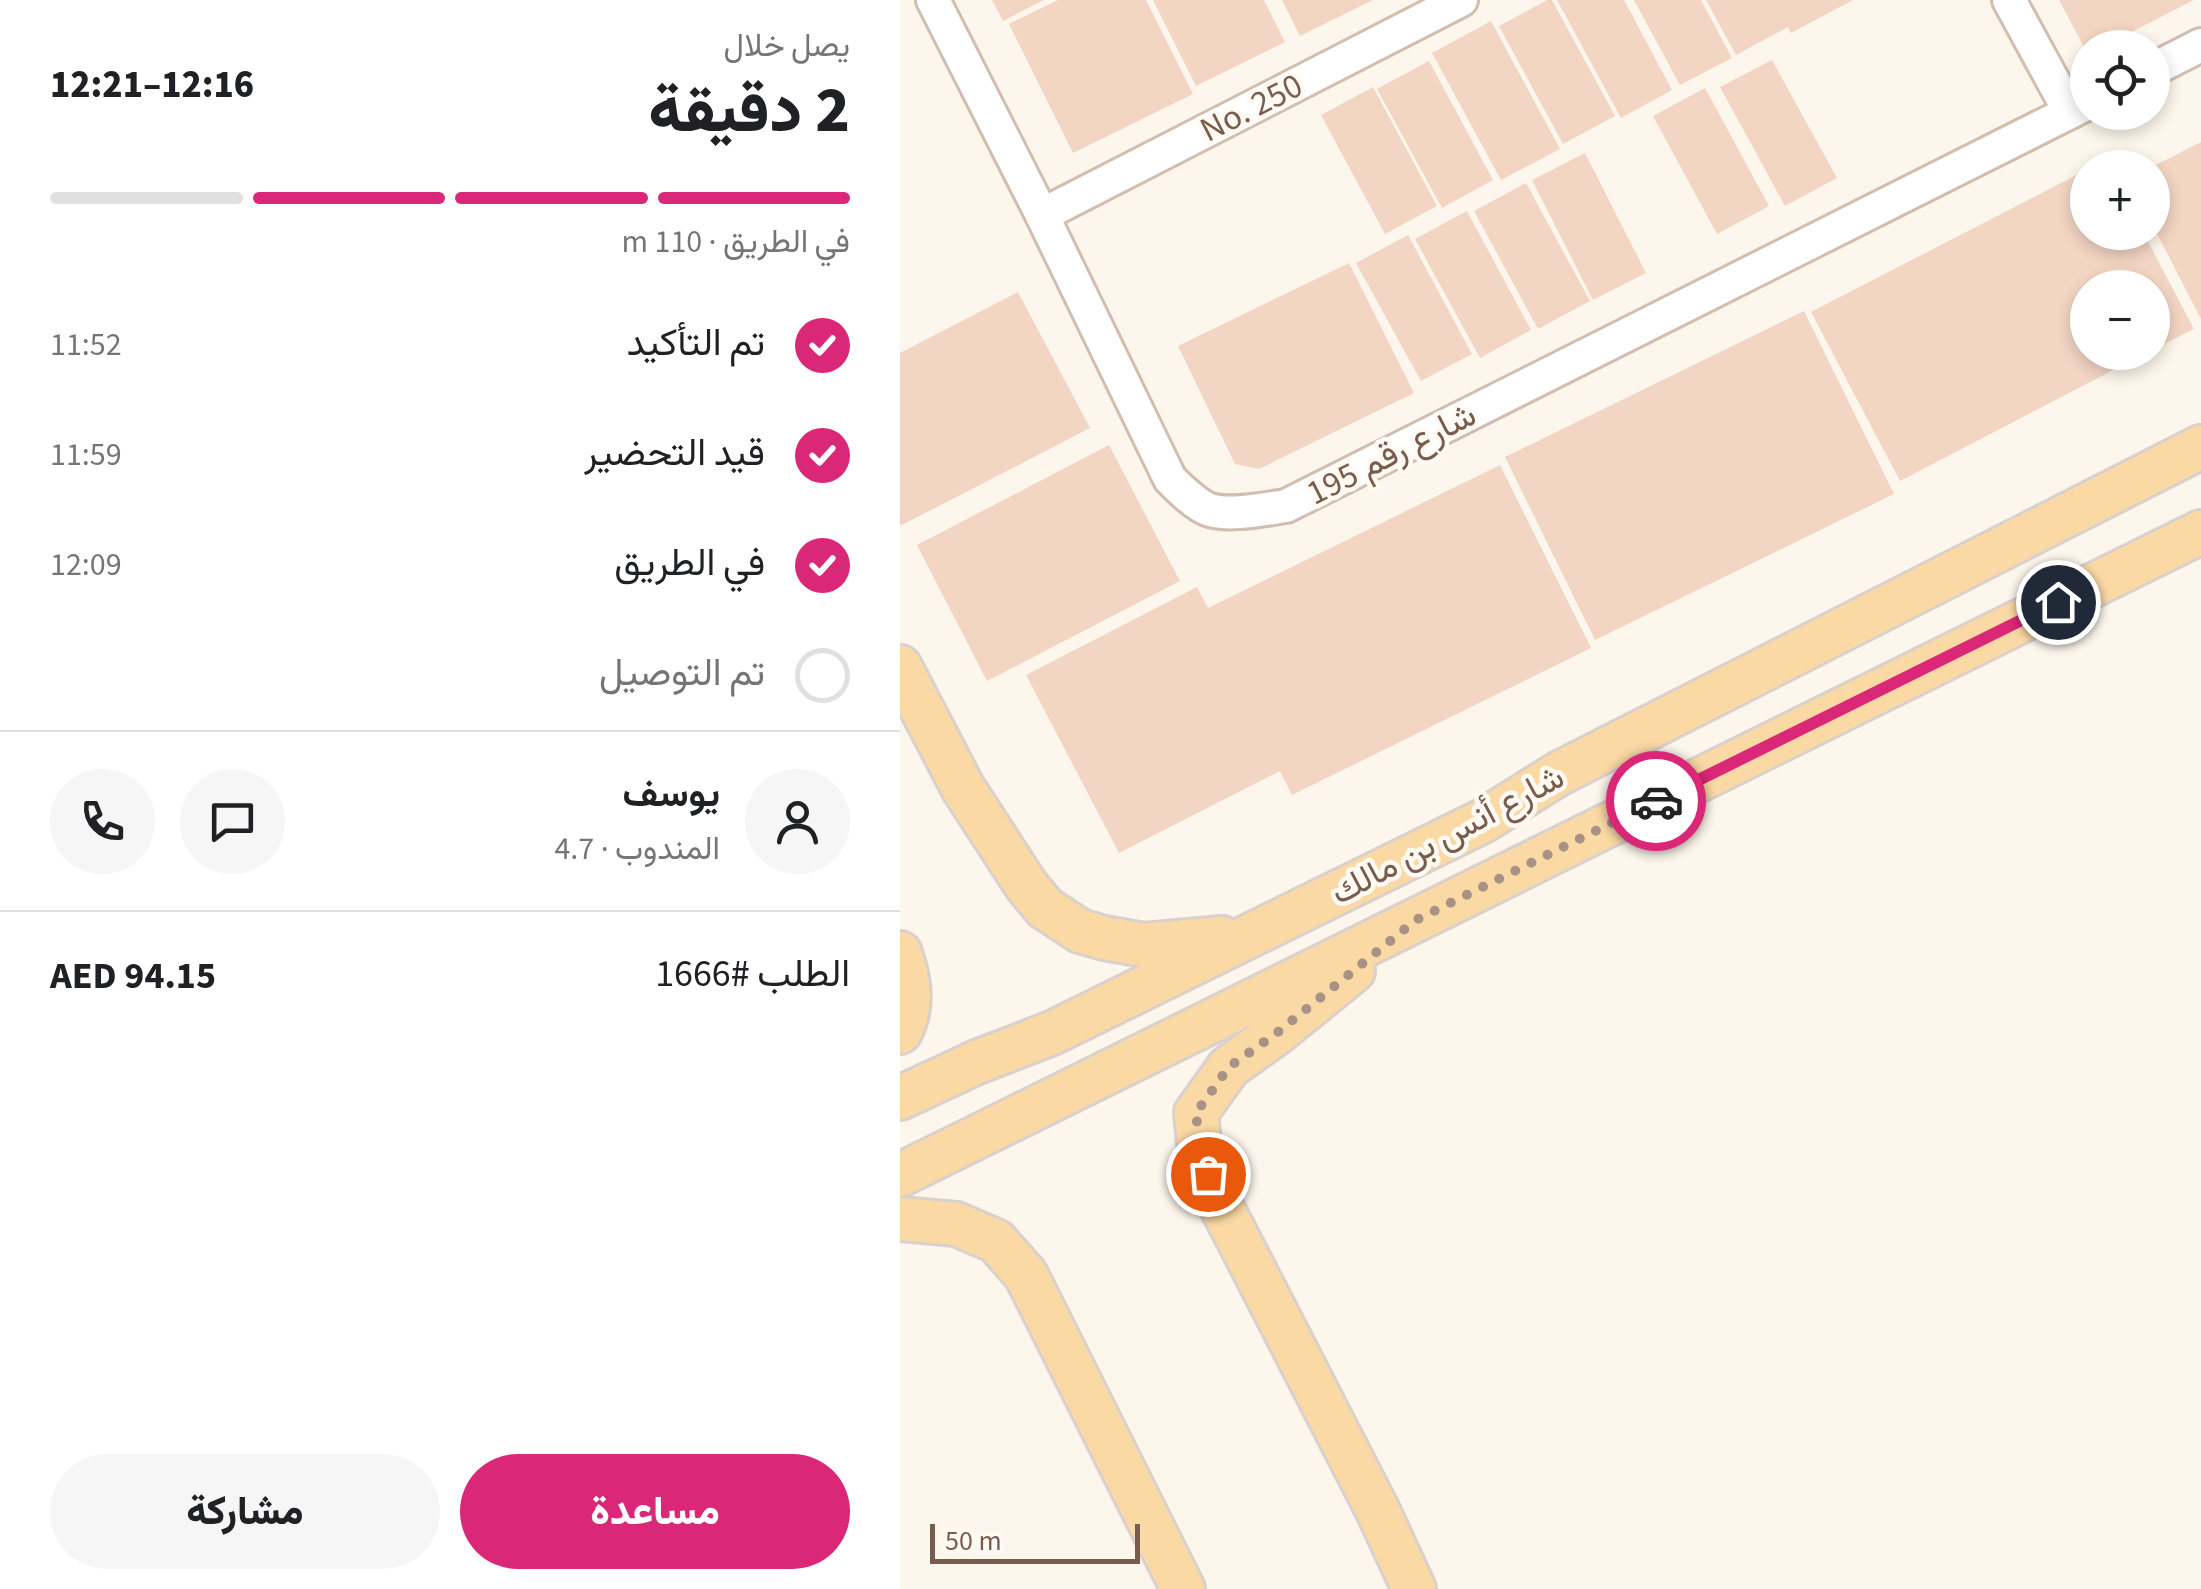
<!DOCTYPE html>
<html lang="ar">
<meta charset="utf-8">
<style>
body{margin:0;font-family:"Source Sans 3",Vazirmatn,sans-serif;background:#f6f6f6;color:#202124;direction:rtl;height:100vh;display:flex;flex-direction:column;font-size:38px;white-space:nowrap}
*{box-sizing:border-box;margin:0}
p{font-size:32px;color:#757577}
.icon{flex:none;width:55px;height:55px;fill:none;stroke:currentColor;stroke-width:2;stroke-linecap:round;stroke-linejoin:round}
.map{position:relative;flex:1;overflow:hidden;direction:ltr}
.details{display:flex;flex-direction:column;background:#fff;width:900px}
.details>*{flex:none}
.fabs{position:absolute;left:1170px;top:30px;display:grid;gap:20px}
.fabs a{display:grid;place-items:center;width:100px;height:100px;border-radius:50%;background:#fff;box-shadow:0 5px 15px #0003;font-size:50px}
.scale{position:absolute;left:30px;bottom:25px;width:210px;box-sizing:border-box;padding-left:10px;border:5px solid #7a5c4d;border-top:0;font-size:28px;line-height:35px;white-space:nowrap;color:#7a5c4d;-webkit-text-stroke:8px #fffaf3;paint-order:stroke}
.pin{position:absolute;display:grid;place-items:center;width:85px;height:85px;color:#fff;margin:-42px;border:5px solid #fff;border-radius:50%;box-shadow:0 2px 10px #0007}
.courier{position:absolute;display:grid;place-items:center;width:100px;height:100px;margin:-50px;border:8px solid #db2777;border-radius:50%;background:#fff;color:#222;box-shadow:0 2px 12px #0007}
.head em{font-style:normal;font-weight:800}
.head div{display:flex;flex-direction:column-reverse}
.head{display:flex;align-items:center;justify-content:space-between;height:170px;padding:0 50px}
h1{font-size:65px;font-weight:800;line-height:75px}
.bar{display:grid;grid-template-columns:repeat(4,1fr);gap:15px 10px;align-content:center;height:120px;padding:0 50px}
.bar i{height:12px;border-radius:8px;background:#e0e0e0}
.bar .active{background:#db2777}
.bar p{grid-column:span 4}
.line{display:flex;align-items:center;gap:25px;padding:0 50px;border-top:2px solid #e0e0e0}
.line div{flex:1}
.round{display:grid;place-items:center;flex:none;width:105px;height:105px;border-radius:52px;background:#f6f6f6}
ol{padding:0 50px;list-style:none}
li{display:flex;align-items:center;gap:30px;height:110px}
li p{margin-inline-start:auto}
li .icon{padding:10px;border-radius:50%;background:#db2777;color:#fff;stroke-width:4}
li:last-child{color:#757577}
li i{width:55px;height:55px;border:5px solid #e0e0e0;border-radius:50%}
.cta{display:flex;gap:20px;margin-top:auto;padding:20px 50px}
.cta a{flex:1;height:115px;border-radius:60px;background:#db2777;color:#fff;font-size:40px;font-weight:800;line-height:115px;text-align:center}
.cta a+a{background:#f6f6f6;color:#202124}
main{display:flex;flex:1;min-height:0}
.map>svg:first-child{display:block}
</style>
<main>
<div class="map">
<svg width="1301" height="1589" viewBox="0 0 1301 1589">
<rect width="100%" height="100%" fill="#fdf6ec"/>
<g fill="#f3d5c3">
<polygon points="92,0 144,0 103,21"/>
<polygon points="158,0 246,0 293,94 173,153 109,24"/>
<polygon points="253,0 364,0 385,42 296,86"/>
<polygon points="382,0 473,0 400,36"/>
<polygon points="647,0 652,0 715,116 663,144 599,26"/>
<polygon points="657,0 724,0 772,90 721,118"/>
<polygon points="734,0 801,0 832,58 780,85"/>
<polygon points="806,0 953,0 891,33 888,27 836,55"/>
<polygon points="1159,0 1294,0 1200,48 1184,47"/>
<polygon points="591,21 660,149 601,180 532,53"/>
<polygon points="872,60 937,178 885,206 820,87"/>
<polygon points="529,61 593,180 542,208 477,89"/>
<polygon points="473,87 537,206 485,234 421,115"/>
<polygon points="805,88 869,206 817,234 753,116"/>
<polygon points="1301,142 1301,319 1252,224 1252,167"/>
<polygon points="685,153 746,273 693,300 632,180"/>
<polygon points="1188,169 1188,232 1243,232 1294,329 1252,350 1252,288 1188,288 1188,352 1248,352 1000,481 911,312"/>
<polygon points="626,183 690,301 638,329 574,211"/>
<polygon points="567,211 631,330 580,358 515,239"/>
<polygon points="508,235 572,354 521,381 456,263"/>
<polygon points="449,263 514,393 359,469 335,464 278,346"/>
<polygon points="118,292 190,428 0,526 0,353"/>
<polygon points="904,311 994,494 695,640 605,457"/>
<polygon points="209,445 280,581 87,681 17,545"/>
<polygon points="600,465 691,648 392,795 380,771 219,853 126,675 297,587 308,608"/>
</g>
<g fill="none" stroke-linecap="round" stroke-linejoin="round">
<g stroke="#d1beb0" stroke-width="38">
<g id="minor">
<path d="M33 0 142 215 270 479C281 490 293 502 307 509 327 517 365 509 386 506L1188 103"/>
<polyline points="1109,0 1170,112"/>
<polyline points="1252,70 1301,45"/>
<polyline points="142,215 561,0"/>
</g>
</g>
<g stroke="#dad1cd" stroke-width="48">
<g id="major">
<polyline points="0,667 63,788 126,885 145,908 180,931 204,938 244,945 322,938"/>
<path d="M0 953C9 979 14 1006 0 1032"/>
<polyline points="453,971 378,1032 329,1067 296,1113 300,1152 316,1196 478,1511 514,1589"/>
<polyline points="0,1098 77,1062 152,1033 583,821 658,774 1301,447"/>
<polyline points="0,1175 1301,532"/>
<polyline points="0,1219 56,1224 96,1241 126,1275 283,1589"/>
</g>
</g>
<use href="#minor" stroke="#fff" stroke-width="32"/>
<use href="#major" stroke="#fbd9a5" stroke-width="42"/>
</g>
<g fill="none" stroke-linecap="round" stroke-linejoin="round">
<polyline stroke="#a89285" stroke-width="10" stroke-dasharray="0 18" points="308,1174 300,1152 296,1113 329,1067 378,1032 516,920 756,801"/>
<polyline stroke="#db2777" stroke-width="12" points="756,801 1158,602"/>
</g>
<g text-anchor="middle" stroke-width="9" stroke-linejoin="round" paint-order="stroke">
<g font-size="35" fill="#7a5c4d" stroke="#fffaf3">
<text transform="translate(351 107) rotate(-27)" y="12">No. 250</text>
<text transform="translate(491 453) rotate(-27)" y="12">شارع رقم 195</text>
<text transform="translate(547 834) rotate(-28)" y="12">شارع أنس بن مالك</text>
</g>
</g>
</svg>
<div class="fabs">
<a><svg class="icon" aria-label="locate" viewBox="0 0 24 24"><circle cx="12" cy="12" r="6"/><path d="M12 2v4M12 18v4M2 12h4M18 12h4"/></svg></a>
<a>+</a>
<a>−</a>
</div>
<div class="scale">50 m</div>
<div class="pin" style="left:308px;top:1174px;background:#ea580c"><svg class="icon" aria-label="bag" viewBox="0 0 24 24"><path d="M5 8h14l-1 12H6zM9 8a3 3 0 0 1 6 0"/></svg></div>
<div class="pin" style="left:1158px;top:602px;background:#1f2937"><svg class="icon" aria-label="home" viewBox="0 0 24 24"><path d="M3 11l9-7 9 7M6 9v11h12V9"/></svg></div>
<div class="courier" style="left:756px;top:801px"><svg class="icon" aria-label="car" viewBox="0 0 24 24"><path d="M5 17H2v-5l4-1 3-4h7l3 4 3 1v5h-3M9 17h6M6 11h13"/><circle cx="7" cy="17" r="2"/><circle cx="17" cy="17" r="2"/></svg></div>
</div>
<section class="details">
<div class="head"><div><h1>2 دقيقة</h1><p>يصل خلال</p></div><em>12:16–12:21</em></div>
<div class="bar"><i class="active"></i><i class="active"></i><i class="active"></i><i></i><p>في الطريق · 110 m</p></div>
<ol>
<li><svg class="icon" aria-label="check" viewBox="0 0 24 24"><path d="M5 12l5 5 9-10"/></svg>تم التأكيد<p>11:52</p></li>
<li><svg class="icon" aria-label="check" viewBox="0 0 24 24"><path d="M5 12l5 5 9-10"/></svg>قيد التحضير<p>11:59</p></li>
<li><svg class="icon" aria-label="check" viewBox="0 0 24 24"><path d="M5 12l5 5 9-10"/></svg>في الطريق<p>12:09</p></li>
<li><i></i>تم التوصيل</li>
</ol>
<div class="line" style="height:180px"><a class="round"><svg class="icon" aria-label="person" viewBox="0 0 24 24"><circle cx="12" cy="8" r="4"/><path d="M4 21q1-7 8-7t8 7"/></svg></a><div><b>يوسف</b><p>المندوب · 4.7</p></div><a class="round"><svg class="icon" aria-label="chat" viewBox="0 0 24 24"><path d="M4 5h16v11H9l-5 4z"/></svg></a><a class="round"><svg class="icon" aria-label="phone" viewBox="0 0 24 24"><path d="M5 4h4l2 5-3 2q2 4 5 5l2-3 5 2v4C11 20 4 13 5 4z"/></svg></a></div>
<div class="line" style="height:130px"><div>الطلب #1666</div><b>AED 94.15</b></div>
<div class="cta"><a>مساعدة</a><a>مشاركة</a></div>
</section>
</main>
